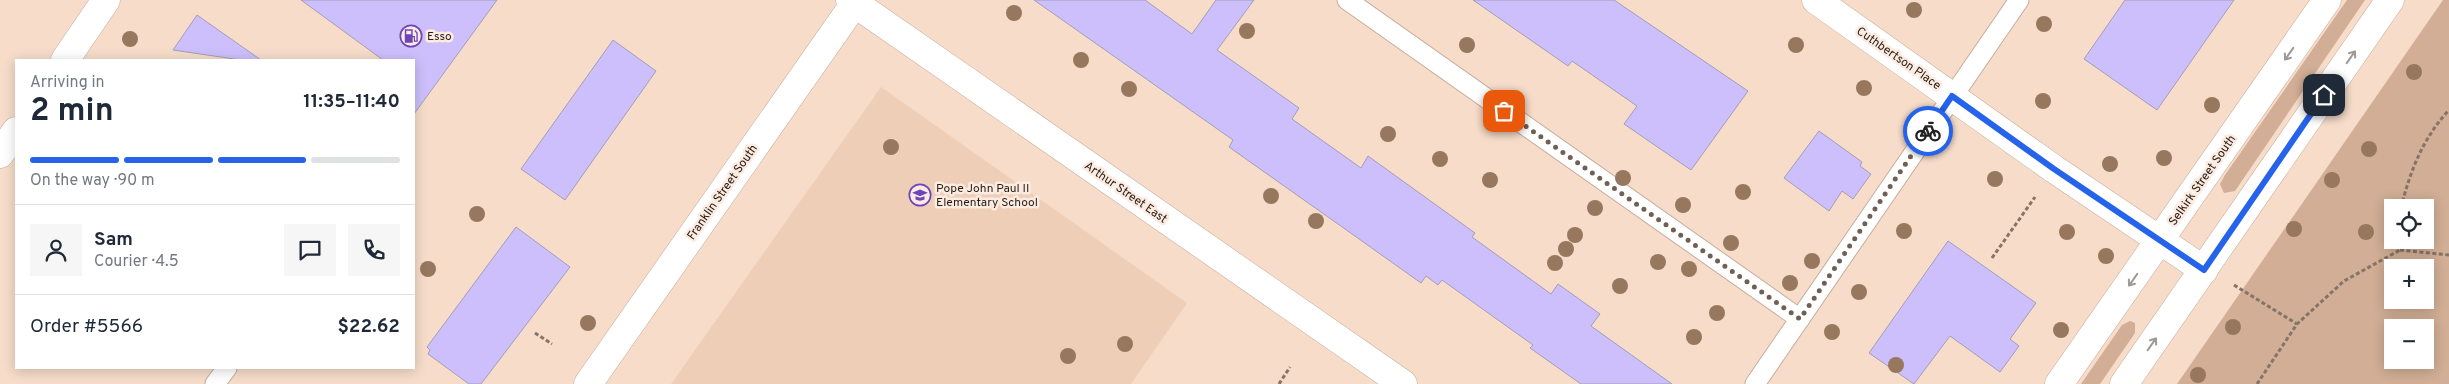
<!DOCTYPE html>
<meta charset="utf-8">
<style>
body{margin:0;font-family:Overpass,sans-serif;background:#f6f6f7;color:#1f2937;height:100vh;display:flex;flex-direction:column;font-size:19px;white-space:nowrap}
*{box-sizing:border-box;margin:0}
p{font-size:16px;color:#747a83}
.icon{flex:none;width:28px;height:28px;fill:none;stroke:currentColor;stroke-width:2;stroke-linecap:round;stroke-linejoin:round}
.map{position:relative;flex:1;overflow:hidden}
.details{position:absolute;left:15px;top:59px;width:400px;height:310px;display:flex;flex-direction:column;background:#fff;border-radius:0px;box-shadow:0 2px 12px #0003}
.details>*{flex:none}
.controls{position:absolute;left:2384px;top:199px;display:grid;gap:10px}
.controls a{display:grid;place-items:center;width:50px;height:50px;border-radius:0px;background:#fff;box-shadow:0 2px 12px #0003;font-size:25px}
.pin{position:absolute;display:grid;place-items:center;width:42px;height:42px;color:#fff;margin:-21px;border-radius:10px;box-shadow:0 2px 8px #0006}
.courier{position:absolute;display:grid;place-items:center;width:50px;height:50px;margin:-25px;border:4px solid #2563eb;border-radius:50%;background:#fff;color:#222;box-shadow:0 1px 6px #0007}
.overview em{font-style:normal;font-weight:700}
.overview div{display:flex;flex-direction:column-reverse}
.overview{display:flex;align-items:center;justify-content:space-between;height:85px;padding:0 15px}
h1{font-size:32px;font-weight:700;line-height:38px}
.bar{display:grid;grid-template-columns:repeat(4,1fr);gap:8px 5px;align-content:center;height:60px;padding:0 15px}
.bar i{height:6px;border-radius:4px;background:#e0e1e3}
.bar .on{background:#2563eb}
.bar p{grid-column:span 4}
.line{display:flex;align-items:center;gap:12px;padding:0 15px;border-top:1px solid #e0e1e3}
.line div{flex:1}
.round{display:grid;place-items:center;flex:none;width:52px;height:52px;border-radius:0px;background:#f6f6f7}
.map>svg:first-child{display:block}
</style>
<div class="map">
<svg width="2449" height="384" viewBox="0 0 2449 384">
<rect width="100%" height="100%" fill="#f6dcc9"/>
<polygon fill="#efceb8" points="881,87 1187,303 1131,384 671,384"/>
<g fill="#d1ae95" fill-rule="evenodd">
<polygon points="2347,0 2365,0 2235,191 2224,193 2220,184 2225,175"/>
<path d="M2443 0H2449V384H2177ZM2392 208H2425V240H2392ZM2392 268H2425V300H2392ZM2392 328H2425V360H2392Z"/>
<polygon points="2130,321 2135,323 2135,333 2100,384 2081,384 2122,325"/>
</g>
<g fill="#ccbffb" stroke="#a39eb9">
<polygon points="301,0 497,0 414,114 414,60 383,60"/>
<polygon points="1034,0 1145,0 1192,34 1216,0 1254,0 1217,50 1299,108 1292,119 1361,168 1368,156 1475,233 1472,237 1551,294 1558,284 1600,314 1591,326 1672,384 1581,384 1530,348 1533,345 1442,280 1438,285 1426,276 1421,283 1345,229 1229,147 1233,140"/>
<polygon points="1473,0 1614,0 1748,91 1691,170 1624,124 1637,106 1572,61 1568,66"/>
<polygon points="2125,0 2234,0 2157,110 2084,59"/>
<polygon points="197,15 261,60 241,60 173,50"/>
<polygon points="613,40 656,71 565,200 521,169"/>
<polygon points="1819,131 1862,162 1860,166 1871,174 1853,199 1842,191 1829,211 1784,178"/>
<polygon points="516,227 570,267 481,384 469,384 428,354 430,350 427,347"/>
<polygon points="1948,241 2036,303 2010,339 2019,346 2000,372 1950,336 1914,384 1869,353"/>
</g>
<g fill="none" stroke-linecap="round" stroke-linejoin="round">
<g stroke="#c7ad9c" stroke-width="21">
<g id="service">
<polyline points="1347,0 1800,319"/>
<polyline points="215,384 227,368"/>
<polyline points="1755,384 2019,0"/>
</g>
</g>
<g stroke="#c7ad9c" stroke-width="29">
<g id="minor">
<polyline points="1816,0 2054,169 2204,270"/>
<polyline points="65,60 106,0"/>
<polyline points="0,154 16,131"/>
<polyline points="2059,384 2327,0"/>
<polyline points="2124,384 2390,0"/>
</g>
</g>
<g stroke="#c7ad9c" stroke-width="29">
<polyline id="tertiary" points="588,384 857,0"/>
</g>
<g stroke="#c7ad9c" stroke-width="29">
<polyline id="secondary" points="850,0 1403,384"/>
</g>
<g stroke="#857468" stroke-width="3" stroke-dasharray="4 2.5" stroke-linecap="butt">
<path d="M2401 208C2410 171 2423 138 2449 110"/>
<polyline points="2400,250 2449,255"/>
<polyline points="1992,258 2035,197"/>
<polyline points="2234,285 2297,324"/>
<polyline points="535,333 552,344"/>
<polyline points="1279,384 1290,367"/>
<polyline points="2257,384 2297,324 2344,281 2400,250 2400,240"/>
</g>
<use href="#service" stroke="#fff" stroke-width="19"/>
<use href="#minor" stroke="#fff" stroke-width="28"/>
<use href="#tertiary" stroke="#fff" stroke-width="28"/>
<use href="#secondary" stroke="#fff" stroke-width="28"/>
</g>
<g fill="#97775e">
<circle cx="1914" cy="10" r="8"/>
<circle cx="1014" cy="13" r="8"/>
<circle cx="2044" cy="24" r="8"/>
<circle cx="1247" cy="31" r="8"/>
<circle cx="130" cy="39" r="8"/>
<circle cx="1467" cy="45" r="8"/>
<circle cx="1796" cy="45" r="8"/>
<circle cx="1081" cy="60" r="8"/>
<circle cx="2414" cy="72" r="8"/>
<circle cx="1864" cy="88" r="8"/>
<circle cx="1129" cy="89" r="8"/>
<circle cx="2043" cy="101" r="8"/>
<circle cx="2212" cy="105" r="8"/>
<circle cx="1388" cy="134" r="8"/>
<circle cx="891" cy="147" r="8"/>
<circle cx="2369" cy="149" r="8"/>
<circle cx="2164" cy="158" r="8"/>
<circle cx="1440" cy="159" r="8"/>
<circle cx="2110" cy="164" r="8"/>
<circle cx="1623" cy="178" r="8"/>
<circle cx="1995" cy="179" r="8"/>
<circle cx="1490" cy="180" r="8"/>
<circle cx="2332" cy="180" r="8"/>
<circle cx="1743" cy="192" r="8"/>
<circle cx="1271" cy="196" r="8"/>
<circle cx="1683" cy="205" r="8"/>
<circle cx="1595" cy="208" r="8"/>
<circle cx="477" cy="214" r="8"/>
<circle cx="1316" cy="221" r="8"/>
<circle cx="2294" cy="229" r="8"/>
<circle cx="1904" cy="231" r="8"/>
<circle cx="2067" cy="232" r="8"/>
<circle cx="2366" cy="232" r="8"/>
<circle cx="1575" cy="235" r="8"/>
<circle cx="1731" cy="243" r="8"/>
<circle cx="1566" cy="249" r="8"/>
<circle cx="2106" cy="256" r="8"/>
<circle cx="1812" cy="261" r="8"/>
<circle cx="1658" cy="262" r="8"/>
<circle cx="1555" cy="263" r="8"/>
<circle cx="428" cy="269" r="8"/>
<circle cx="1689" cy="269" r="8"/>
<circle cx="1790" cy="283" r="8"/>
<circle cx="1620" cy="286" r="8"/>
<circle cx="1859" cy="292" r="8"/>
<circle cx="1717" cy="313" r="8"/>
<circle cx="588" cy="323" r="8"/>
<circle cx="2233" cy="327" r="8"/>
<circle cx="2061" cy="330" r="8"/>
<circle cx="1832" cy="332" r="8"/>
<circle cx="1694" cy="337" r="8"/>
<circle cx="1125" cy="344" r="8"/>
<circle cx="1068" cy="356" r="8"/>
<circle cx="1896" cy="365" r="8"/>
<circle cx="2198" cy="375" r="8"/>
</g>
<defs><path id="oneway-shaft" d="M-6 0H5M1.5-3L5.5 0L1.5 3" fill="none" stroke-width="1.6" stroke-linecap="round" stroke-linejoin="round" transform="scale(1.25)"/></defs>
<g stroke="#9d9996">
<use href="#oneway-shaft" transform="translate(2289 54) rotate(125)"/>
<use href="#oneway-shaft" transform="translate(2351 57) rotate(-55)"/>
<use href="#oneway-shaft" transform="translate(2133 280) rotate(125)"/>
<use href="#oneway-shaft" transform="translate(2152 344) rotate(-55)"/>
</g>
<g fill="none" stroke-linecap="round" stroke-linejoin="round">
<polyline stroke="#6f6055" stroke-width="5" stroke-dasharray="0 9" points="1504,111 1800,319 1928,131"/>
<polyline stroke="#2563eb" stroke-width="6" points="1928,131 1952,96 2054,169 2204,270 2324,95"/>
</g>
<defs>
<g id="fuel-ring" transform="scale(1.125)"><circle r="9.5" fill="#fcebe0" stroke="#6c44bc" stroke-width="1.5"/><path d="M-5.5-6h7V0h2V4h1.3V-2.5L3-4.5l.8-.8L6-3V5H2.5V1h-1V6h-7ZM-4.2-4.7v3.2H.2V-4.7Z" fill="#6c44bc"/></g>
<g id="school-ring" transform="scale(1.125)"><circle r="9.5" fill="#fcebe0" stroke="#6c44bc" stroke-width="1.5"/><path d="M0-5L7-2L0 1L-7-2ZM-4 1L0 2.5L4 1V4Q0 6-4 4Z" fill="#6c44bc"/></g>
</defs>
<g fill-rule="evenodd">
<use href="#fuel-ring" x="411" y="36"/>
<use href="#school-ring" x="920" y="195"/>
</g>
<g text-anchor="middle" stroke-width="5" stroke-linejoin="round" paint-order="stroke">
<g font-size="12" fill="#261d16" stroke="#fcebe0" text-anchor="start">
<text x="427" y="40">Esso</text>
<text x="936" y="192">Pope John Paul II<tspan x="936" dy="14">Elementary School</tspan></text>
</g>
<g font-size="12" fill="#261d16" stroke="#fcebe0">
<text transform="translate(1899 58) rotate(35)" y="4">Cuthbertson Place</text>
<text transform="translate(2202 180) rotate(-55)" y="4">Selkirk Street South</text>
<text transform="translate(722 192) rotate(-55)" y="4">Franklin Street South</text>
<text transform="translate(1126 192) rotate(35)" y="4">Arthur Street East</text>
</g>
</g>
</svg>
<div class="controls">
<a><svg class="icon" aria-label="locate" viewBox="0 0 24 24"><circle cx="12" cy="12" r="6"/><path d="M12 2v4M12 18v4M2 12h4M18 12h4"/></svg></a>
<a>+</a>
<a>−</a>
</div>
<div class="pin" style="left:1504px;top:111px;background:#ea580c"><svg class="icon" aria-label="bag" viewBox="0 0 24 24"><path d="M5 8h14l-1 12H6zM9 8a3 3 0 0 1 6 0"/></svg></div>
<div class="pin" style="left:2324px;top:95px;background:#1f2937"><svg class="icon" aria-label="home" viewBox="0 0 24 24"><path d="M3 11l9-7 9 7M6 9v11h12V9"/></svg></div>
<div class="courier" style="left:1928px;top:131px"><svg class="icon" aria-label="bike" viewBox="0 0 24 24"><circle cx="6" cy="16" r="4"/><circle cx="18" cy="16" r="4"/><path d="M6 16l4-8h5l3 8M10 8l3 8H6M13 5h3"/></svg></div>
<section class="details">
<div class="overview"><div><h1>2 min</h1><p>Arriving in</p></div><em>11:35–11:40</em></div>
<div class="bar"><i class="on"></i><i class="on"></i><i class="on"></i><i></i><p>On the way · 90 m</p></div>
<div class="line" style="height:90px"><a class="round"><svg class="icon" aria-label="person" viewBox="0 0 24 24"><circle cx="12" cy="8" r="4"/><path d="M4 21q1-7 8-7t8 7"/></svg></a><div><b>Sam</b><p>Courier · 4.5</p></div><a class="round"><svg class="icon" aria-label="chat" viewBox="0 0 24 24"><path d="M4 5h16v11H9l-5 4z"/></svg></a><a class="round"><svg class="icon" aria-label="phone" viewBox="0 0 24 24"><path d="M5 4h4l2 5-3 2q2 4 5 5l2-3 5 2v4C11 20 4 13 5 4z"/></svg></a></div>
<div class="line" style="height:65px"><div>Order #5566</div><b>$22.62</b></div>
</section>
</div>
